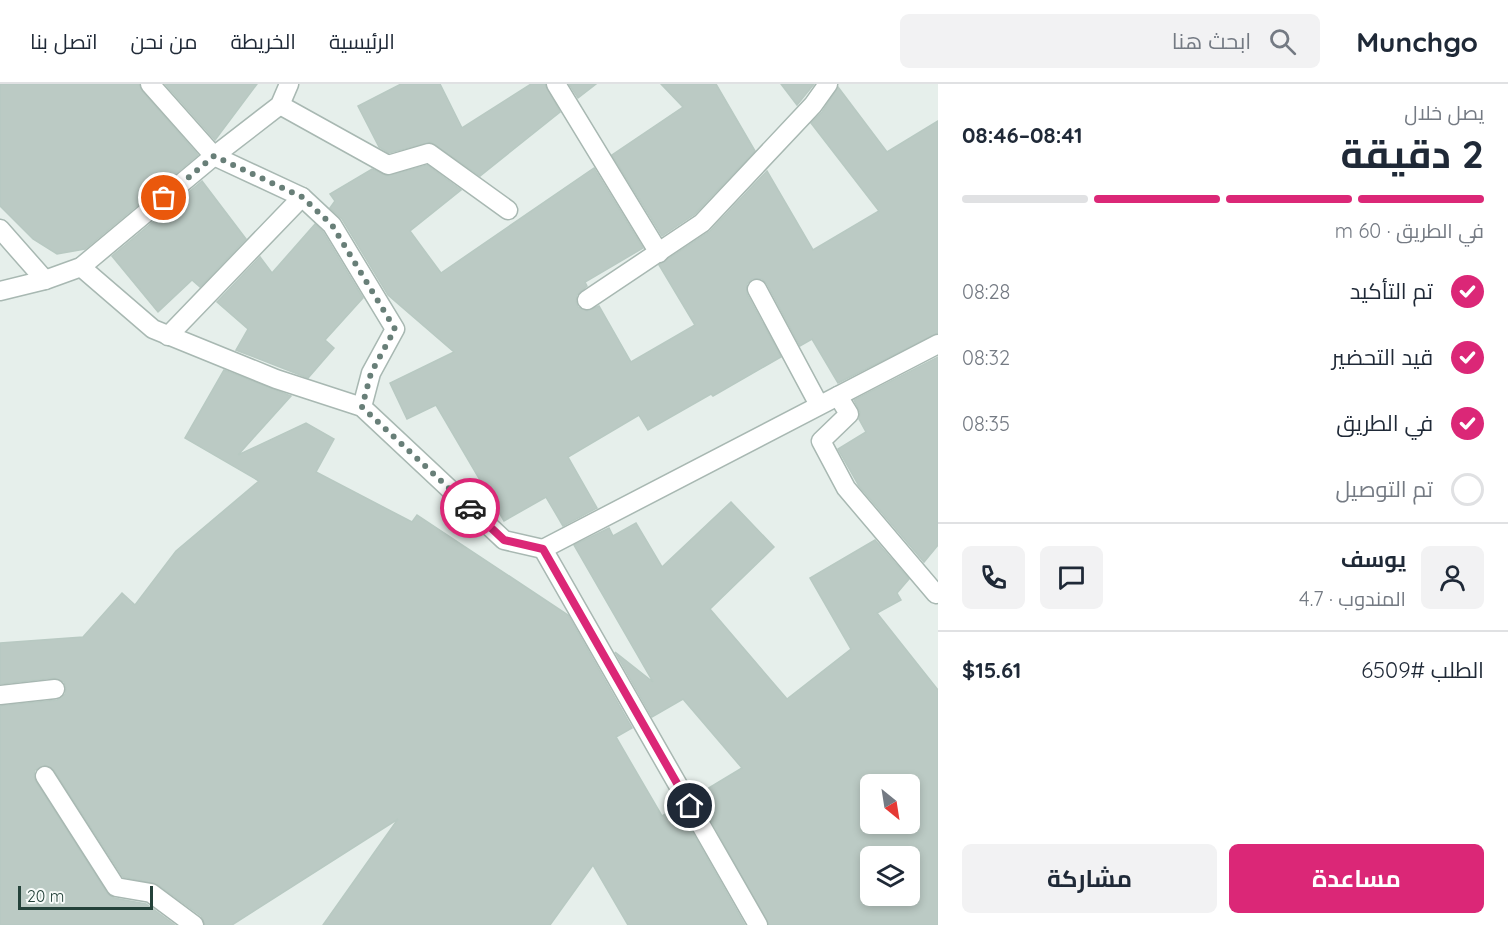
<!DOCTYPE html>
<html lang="ar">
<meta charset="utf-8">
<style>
body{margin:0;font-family:Quicksand,Cairo,sans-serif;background:#f2f2f3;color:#1f2937;direction:rtl;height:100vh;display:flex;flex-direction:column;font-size:22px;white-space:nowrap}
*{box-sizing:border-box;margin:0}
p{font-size:20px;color:#747a83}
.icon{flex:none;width:33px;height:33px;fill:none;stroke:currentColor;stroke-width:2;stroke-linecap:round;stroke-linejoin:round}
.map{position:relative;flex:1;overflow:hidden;direction:ltr}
.drawer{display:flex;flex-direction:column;background:#fff;width:570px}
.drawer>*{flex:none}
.needle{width:39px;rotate:150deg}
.controls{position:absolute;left:860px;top:690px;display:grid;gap:12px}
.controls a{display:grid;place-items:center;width:60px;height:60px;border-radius:9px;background:#fff;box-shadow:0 3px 9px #0003;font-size:30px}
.scale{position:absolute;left:18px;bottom:15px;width:135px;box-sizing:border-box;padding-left:6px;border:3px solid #24423a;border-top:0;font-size:16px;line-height:21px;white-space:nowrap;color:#24423a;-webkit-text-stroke:4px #f7fbf9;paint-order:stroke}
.pin{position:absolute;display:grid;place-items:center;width:51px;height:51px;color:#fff;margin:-26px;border:3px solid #fff;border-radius:50%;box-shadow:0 2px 6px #0007}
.courier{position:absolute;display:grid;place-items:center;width:60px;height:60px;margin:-30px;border:4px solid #db2777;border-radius:50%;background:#fff;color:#222;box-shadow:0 2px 8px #0007}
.summary em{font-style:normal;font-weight:700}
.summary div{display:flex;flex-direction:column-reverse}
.summary{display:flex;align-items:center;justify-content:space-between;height:102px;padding:0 24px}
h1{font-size:39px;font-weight:700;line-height:45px}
.bar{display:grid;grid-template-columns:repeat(4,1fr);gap:9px 6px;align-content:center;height:72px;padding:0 24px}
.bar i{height:8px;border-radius:4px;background:#e0e1e3}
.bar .on{background:#db2777}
.bar p{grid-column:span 4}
.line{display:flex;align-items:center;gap:15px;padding:0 24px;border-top:2px solid #e0e1e3}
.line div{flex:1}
.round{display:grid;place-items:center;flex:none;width:63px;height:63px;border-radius:9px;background:#f2f2f3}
ol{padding:0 24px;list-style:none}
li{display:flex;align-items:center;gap:18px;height:66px}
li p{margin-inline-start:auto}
li .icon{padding:6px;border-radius:50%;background:#db2777;color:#fff;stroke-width:4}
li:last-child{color:#747a83}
li i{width:33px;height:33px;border:3px solid #e0e1e3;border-radius:50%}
.cta{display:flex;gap:12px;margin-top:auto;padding:12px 24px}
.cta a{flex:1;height:69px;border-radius:9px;background:#db2777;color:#fff;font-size:24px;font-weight:700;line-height:69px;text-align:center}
.cta a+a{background:#f2f2f3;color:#1f2937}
header{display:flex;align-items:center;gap:36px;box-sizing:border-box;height:84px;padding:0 30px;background:#fff;border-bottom:2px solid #e0e1e3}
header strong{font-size:28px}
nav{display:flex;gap:33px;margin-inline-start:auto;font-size:21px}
.search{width:420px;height:54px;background:#f2f2f3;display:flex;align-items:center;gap:15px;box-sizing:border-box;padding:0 21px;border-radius:9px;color:#747a83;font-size:22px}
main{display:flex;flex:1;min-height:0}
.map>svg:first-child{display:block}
</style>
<header>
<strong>Munchgo</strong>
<div class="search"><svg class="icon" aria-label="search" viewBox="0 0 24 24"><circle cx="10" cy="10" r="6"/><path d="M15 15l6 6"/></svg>ابحث هنا</div>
<nav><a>الرئيسية</a><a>الخريطة</a><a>من نحن</a><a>اتصل بنا</a></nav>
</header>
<main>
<section class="drawer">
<div class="summary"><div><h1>2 دقيقة</h1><p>يصل خلال</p></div><em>08:41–08:46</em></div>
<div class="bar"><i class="on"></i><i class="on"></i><i class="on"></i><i></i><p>في الطريق · 60 m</p></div>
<ol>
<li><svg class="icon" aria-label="check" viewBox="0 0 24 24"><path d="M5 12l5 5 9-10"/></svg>تم التأكيد<p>08:28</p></li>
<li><svg class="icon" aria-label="check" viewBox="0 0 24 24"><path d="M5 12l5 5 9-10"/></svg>قيد التحضير<p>08:32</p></li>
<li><svg class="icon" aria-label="check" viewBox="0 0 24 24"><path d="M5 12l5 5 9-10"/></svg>في الطريق<p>08:35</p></li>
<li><i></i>تم التوصيل</li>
</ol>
<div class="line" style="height:108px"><a class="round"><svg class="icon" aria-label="person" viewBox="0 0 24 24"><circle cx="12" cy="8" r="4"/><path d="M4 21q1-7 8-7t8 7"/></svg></a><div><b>يوسف</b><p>المندوب · 4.7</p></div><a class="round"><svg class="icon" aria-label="chat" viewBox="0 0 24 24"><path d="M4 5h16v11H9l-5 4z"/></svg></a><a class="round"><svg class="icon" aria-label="phone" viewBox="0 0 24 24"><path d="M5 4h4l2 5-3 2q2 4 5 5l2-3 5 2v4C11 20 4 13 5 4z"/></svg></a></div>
<div class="line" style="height:78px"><div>الطلب #6509</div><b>$15.61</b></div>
<div class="cta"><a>مساعدة</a><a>مشاركة</a></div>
</section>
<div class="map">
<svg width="938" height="841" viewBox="0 0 938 841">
<rect width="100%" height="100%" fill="#e6efeb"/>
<g fill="#bbcac4" stroke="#b8c9c2" stroke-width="1.5" fill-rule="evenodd">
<polygon points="0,0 139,0 142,7 198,71 85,165 57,170 33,155 0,122"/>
<polygon points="165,0 257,0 215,56"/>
<polygon points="401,0 440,0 462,44 531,0 545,0 560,28 480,92 431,58 389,69 379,63 358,22"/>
<polygon points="569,0 596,0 578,14"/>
<polygon points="661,0 716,0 755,67 695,130 662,152 612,71 683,23"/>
<polygon points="781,0 814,0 797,21"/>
<polygon points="838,3 887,68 938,37 938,249 838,299 812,255 800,262 767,200 762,195 752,195 747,200 747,210 781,273 713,312 711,310 648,346 639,331 568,373 597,424 563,442 546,413 504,437 436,321 407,335 390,299 454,268 388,211 342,135 330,124 335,117 330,110 372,85 387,92 427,81 461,106 410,147 441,189 594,84 643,164 585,198 587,202 577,211 576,217 578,223 587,227 599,222 631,278 695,241 659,181 710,147 767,87 813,166 879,127 811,39 822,28"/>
<polygon points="202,97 246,155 200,203 192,196 158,228 112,172"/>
<polygon points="315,140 323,148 363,214 325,256 334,264 308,294 236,266 248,245 217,218 260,173 272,189"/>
<polygon points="938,273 938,461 924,478 859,402 838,365 866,348 859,335 860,328 854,316"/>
<polygon points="224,286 291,312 238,371 306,339 334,355 316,388 412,438 417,431 568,531 632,644 616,653 662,732 678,723 745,841 628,841 593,781 550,841 323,841 398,735 232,841 205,841 201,832 157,800 123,793 54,686 45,681 35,686 34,692 36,698 107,809 114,814 146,820 175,841 0,841 0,622 57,616 65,610 66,604 64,598 54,594 0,600 0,559 83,553 122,509 135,521 176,467 259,397 185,354"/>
<path d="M731 418 774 463 710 525 787 615 851 565 810 494 875 456 909 495 897 509 901 516 877 529 938 606V841H769L697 711 742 684 683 615 652 633 615 568 653 598 574 461 609 444 613 452 636 439 662 483ZM870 700H909V740H870ZM870 772H909V812H870Z"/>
</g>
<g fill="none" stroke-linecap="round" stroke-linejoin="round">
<g stroke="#a8b8b2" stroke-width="21">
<polyline id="lane" points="0,611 55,605"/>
</g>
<g stroke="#a8b8b2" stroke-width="21">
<g id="street">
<polyline points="150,0 214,72 302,113 332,141 395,245 371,289 362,323"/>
<polyline points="556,0 659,169"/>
<polyline points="280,21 388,81 429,69 508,126"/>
<polyline points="0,145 45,196"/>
<polyline points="81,183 153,245 276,295 362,323 504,456 543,465"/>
<polyline points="757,205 819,321"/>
<polyline points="0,207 45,196 81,183 214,72 280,21 289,0"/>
<polyline points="587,216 702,139 813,21 828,0"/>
<polyline points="168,252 302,113"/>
<polyline points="838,312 849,330 821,357 846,404 936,510"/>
<polyline points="45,692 116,803 151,809 194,841"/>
<polyline points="758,841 543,465 938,260"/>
</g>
</g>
<use href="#lane" stroke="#fff" stroke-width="18"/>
<use href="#street" stroke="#fff" stroke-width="18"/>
</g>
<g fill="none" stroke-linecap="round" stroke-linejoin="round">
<polyline stroke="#687f78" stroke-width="6" stroke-dasharray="0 10.8" points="164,114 214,72 302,113 332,141 395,245 371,289 362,323 470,424"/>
<polyline stroke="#db2777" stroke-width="8" points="470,424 504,456 543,465 690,722"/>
</g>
</svg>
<div class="controls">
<a><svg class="needle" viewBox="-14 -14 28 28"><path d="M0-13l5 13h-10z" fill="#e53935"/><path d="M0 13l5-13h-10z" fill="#747a83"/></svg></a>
<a><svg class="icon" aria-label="layers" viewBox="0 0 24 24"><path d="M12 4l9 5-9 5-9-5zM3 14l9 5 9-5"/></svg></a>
</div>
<div class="scale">20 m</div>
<div class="pin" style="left:164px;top:114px;background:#ea580c"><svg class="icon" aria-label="bag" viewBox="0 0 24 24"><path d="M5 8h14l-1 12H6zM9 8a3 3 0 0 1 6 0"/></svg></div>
<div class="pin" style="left:690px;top:722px;background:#1f2937"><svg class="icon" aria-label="home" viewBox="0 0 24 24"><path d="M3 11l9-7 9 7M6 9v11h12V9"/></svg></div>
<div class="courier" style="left:470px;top:424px"><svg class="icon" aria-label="car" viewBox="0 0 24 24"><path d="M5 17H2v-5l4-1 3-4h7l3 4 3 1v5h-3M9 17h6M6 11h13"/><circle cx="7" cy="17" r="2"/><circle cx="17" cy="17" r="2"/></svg></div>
</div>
</main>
